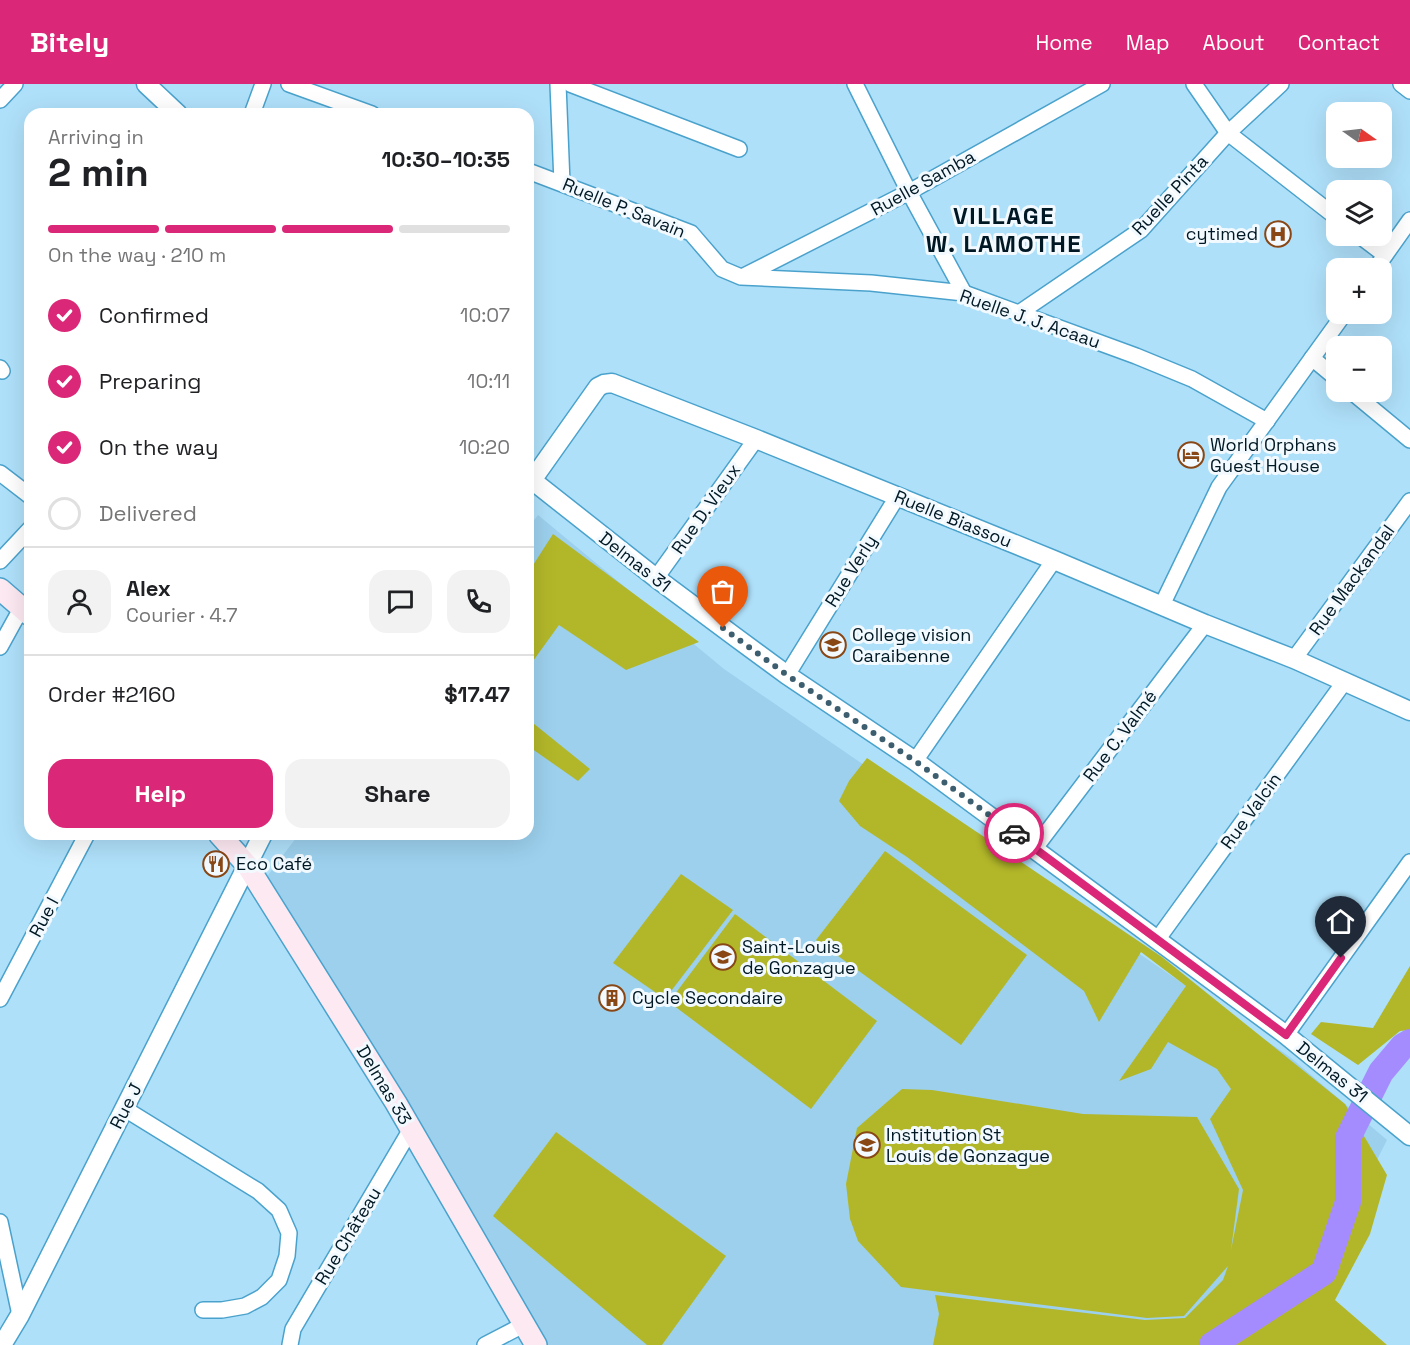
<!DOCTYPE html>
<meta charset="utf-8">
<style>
body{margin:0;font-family:"Space Grotesk",sans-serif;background:#f2f2f2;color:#202124;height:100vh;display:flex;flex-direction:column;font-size:22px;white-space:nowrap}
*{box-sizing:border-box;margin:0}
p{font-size:20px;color:#757577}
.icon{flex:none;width:33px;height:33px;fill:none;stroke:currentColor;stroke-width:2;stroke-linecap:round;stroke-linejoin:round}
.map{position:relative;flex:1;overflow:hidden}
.side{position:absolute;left:24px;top:24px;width:510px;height:732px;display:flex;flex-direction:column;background:#fff;border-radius:18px;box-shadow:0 6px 24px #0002}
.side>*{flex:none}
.needle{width:39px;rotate:104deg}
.tools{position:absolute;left:1326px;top:18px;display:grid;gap:12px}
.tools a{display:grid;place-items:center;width:66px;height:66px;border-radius:12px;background:#fff;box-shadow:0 6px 24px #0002;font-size:30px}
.pin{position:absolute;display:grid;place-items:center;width:51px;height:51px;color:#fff;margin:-62px -26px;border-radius:50% 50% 50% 0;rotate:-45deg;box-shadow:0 0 6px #0007}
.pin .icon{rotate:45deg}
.courier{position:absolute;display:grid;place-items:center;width:60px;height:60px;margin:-30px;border:4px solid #db2777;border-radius:50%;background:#fff;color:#222;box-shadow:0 2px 8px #0007}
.overview em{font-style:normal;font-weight:700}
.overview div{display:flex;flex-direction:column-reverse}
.overview{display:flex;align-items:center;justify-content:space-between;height:102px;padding:0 24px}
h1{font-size:39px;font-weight:700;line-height:45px}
.bar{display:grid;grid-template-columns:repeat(4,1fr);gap:9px 6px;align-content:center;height:72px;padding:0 24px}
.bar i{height:8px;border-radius:4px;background:#e0e0e0}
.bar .active{background:#db2777}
.bar p{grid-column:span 4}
.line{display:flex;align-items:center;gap:15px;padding:0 24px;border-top:2px solid #e0e0e0}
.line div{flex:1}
.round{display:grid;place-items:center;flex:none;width:63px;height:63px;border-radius:18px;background:#f2f2f2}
ol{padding:0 24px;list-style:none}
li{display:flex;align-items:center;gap:18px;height:66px}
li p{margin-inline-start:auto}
li .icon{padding:6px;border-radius:50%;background:#db2777;color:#fff;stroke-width:4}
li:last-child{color:#757577}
li i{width:33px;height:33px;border:3px solid #e0e0e0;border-radius:50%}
.primary-button{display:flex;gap:12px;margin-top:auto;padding:12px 24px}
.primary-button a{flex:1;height:69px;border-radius:18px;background:#db2777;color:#fff;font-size:24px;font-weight:700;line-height:69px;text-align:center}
.primary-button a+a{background:#f2f2f2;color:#202124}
header{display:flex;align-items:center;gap:36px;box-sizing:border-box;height:84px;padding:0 30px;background:#db2777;color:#fff}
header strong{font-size:28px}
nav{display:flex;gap:33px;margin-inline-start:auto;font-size:21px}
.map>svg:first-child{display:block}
</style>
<header>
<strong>Bitely</strong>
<nav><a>Home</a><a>Map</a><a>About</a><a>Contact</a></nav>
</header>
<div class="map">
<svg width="1410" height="1261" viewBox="0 0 1410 1261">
<rect width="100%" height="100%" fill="#afe0fa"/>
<polygon fill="#9cd0ed" points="538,431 724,585 1290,973 1387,1056 1284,1261 548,1261 259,803 299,750 528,750 528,444"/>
<g fill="#b2b729">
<polygon points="553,450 699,558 626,586 559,541 528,584 528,489"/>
<polygon points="528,635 590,685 578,697 528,662"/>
<polygon points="867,674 1162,873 1345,1020 1387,1091 1370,1150 1335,1216 1387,1261 933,1261 939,1230 935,1211 1145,1236 1185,1234 1223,1196 1228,1182 1184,1232 1147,1234 901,1203 858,1157 850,1135 846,1100 857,1044 902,1005 932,1006 1083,1030 1197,1033 1239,1105 1231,1166 1243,1106 1210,1035 1231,1005 1217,985 1168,958 1151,985 1119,997 1186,902 1141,868 1099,938 1084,907 907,773 860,742 839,717 849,697"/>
<polygon points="885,767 1027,871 961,961 816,856"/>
<polygon points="681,790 733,826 665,915 613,879"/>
<polygon points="735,830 877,937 811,1025 669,918"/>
<polygon points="1410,882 1410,946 1400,947 1358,981 1311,950 1321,938 1373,944"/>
<polygon points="556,1048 726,1172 662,1261 647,1261 493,1132"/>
</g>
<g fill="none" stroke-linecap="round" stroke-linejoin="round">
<polyline stroke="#a58cfe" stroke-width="26" points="1212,1261 1324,1188 1348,1118 1348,1054 1381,988 1403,962 1410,958"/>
<g stroke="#4aa2cc" stroke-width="18">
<g id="minor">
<polyline points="289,0 372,30"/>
<polyline points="558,0 562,99"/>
<polyline points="570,0 739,65"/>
<polyline points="855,0 909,108 964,209"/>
<polyline points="1194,0 1228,49 1336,133"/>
<polyline points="1401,0 1410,7"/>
<polyline points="0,16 15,0"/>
<polyline points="252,30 263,0"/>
<polyline points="528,87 691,149 722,185 741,193 871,199 964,209 1136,272 1192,295 1267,337"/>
<polyline points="1360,152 1385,171"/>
<polyline points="1376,184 1410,136"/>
<polyline points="744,192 909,108 1102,0"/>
<polyline points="1019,229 1141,146 1228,49 1281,0"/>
<polyline points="1312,274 1336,294"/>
<polyline points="0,284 2,287"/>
<polyline points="1352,308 1410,356"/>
<polyline points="0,389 30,412"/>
<polyline points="0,477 30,445"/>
<polyline points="656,494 756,355"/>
<polyline points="1162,521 1219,403 1344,230"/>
<polyline points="0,563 22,523"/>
<polyline points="1294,575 1410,417"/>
<polyline points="787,591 897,413"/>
<polyline points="915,677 1054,476"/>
<polyline points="1035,764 1205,540"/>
<polyline points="1157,856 1345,597"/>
<polyline points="0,915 87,750"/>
<polyline points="1286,951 1410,778"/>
<polyline points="125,1025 258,1107 279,1126 289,1149 287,1172 279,1196 262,1213 245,1222 222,1226 203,1226"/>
<polyline points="0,1138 20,1231"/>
<polyline points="290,1261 293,1245 411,1045"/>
<polyline points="485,1261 525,1240"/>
</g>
</g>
<g stroke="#4aa2cc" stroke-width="21">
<g id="tertiary">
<polyline points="146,0 178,30"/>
<polyline points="528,393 656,494 738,555 787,591 915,677 1286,951 1410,1052"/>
<polyline points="528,402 598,303 604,300 612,299 756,355 1054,476 1205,540 1294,575 1410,627"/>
<polyline points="2,1261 20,1231 263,750"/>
</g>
</g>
<g stroke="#4aa2cc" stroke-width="24">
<g id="secondary">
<polyline points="0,505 30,531"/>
<polyline points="219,750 247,781 396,1019 536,1261"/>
</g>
</g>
<use href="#minor" stroke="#fff" stroke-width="15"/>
<use href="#tertiary" stroke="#fff" stroke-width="18"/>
<use href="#secondary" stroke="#fde9f2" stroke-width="21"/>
</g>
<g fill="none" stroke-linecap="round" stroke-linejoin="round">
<polyline stroke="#3d5e6f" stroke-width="6" stroke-dasharray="0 10.8" points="723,544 787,591 915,677 1014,749"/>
<polyline stroke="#db2777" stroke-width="8" points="1014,749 1286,951 1341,874"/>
</g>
<defs>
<g id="hospital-ring" transform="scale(1.35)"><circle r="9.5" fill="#f2faff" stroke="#894716" stroke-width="1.5"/><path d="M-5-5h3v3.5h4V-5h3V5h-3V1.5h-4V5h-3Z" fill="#894716"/></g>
<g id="hotel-ring" transform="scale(1.35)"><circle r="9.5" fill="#f2faff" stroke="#894716" stroke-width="1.5"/><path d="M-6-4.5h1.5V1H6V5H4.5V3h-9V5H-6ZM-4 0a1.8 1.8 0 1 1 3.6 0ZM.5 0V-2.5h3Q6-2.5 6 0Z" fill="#894716"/></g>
<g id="school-ring" transform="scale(1.35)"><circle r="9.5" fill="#f2faff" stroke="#894716" stroke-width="1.5"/><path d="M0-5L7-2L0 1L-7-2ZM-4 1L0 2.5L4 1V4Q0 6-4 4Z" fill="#894716"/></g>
<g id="restaurant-ring" transform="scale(1.35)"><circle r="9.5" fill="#f2faff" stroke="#894716" stroke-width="1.5"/><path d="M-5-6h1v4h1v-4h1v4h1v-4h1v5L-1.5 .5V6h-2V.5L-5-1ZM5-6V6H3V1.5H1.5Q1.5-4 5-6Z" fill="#894716"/></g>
<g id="building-ring" transform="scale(1.35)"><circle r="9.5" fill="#f2faff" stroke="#894716" stroke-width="1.5"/><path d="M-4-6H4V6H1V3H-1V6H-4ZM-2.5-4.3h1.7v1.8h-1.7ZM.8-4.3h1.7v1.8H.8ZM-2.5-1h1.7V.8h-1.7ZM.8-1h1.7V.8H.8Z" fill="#894716"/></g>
</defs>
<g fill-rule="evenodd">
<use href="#hospital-ring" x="1278" y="150"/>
<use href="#hotel-ring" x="1191" y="371"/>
<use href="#school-ring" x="833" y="561"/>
<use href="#restaurant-ring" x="216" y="780"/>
<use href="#school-ring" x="723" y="873"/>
<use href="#building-ring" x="612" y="914"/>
<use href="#school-ring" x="867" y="1061"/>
</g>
<g text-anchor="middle" stroke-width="6" stroke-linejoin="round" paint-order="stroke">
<g font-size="18" fill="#001824" stroke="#f2faff">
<text transform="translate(923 99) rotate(-29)" y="6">Ruelle Samba</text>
<text transform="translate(1170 111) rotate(-47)" y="6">Ruelle Pinta</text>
<text transform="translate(624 124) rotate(22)" y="6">Ruelle P. Savain</text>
<text transform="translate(1030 235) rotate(19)" y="6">Ruelle J. J. Acaau</text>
<text transform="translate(706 425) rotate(-55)" y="6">Rue D. Vieux</text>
<text transform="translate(953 435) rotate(22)" y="6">Ruelle Biassou</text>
<text transform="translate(635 478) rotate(38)" y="6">Delmas 31</text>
<text transform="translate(851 487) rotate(-58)" y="6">Rue Verly</text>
<text transform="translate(1352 496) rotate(-54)" y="6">Rue Mackandal</text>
<text transform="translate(1120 652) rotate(-53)" y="6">Rue C. Valmé</text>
<text transform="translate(1251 727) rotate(-54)" y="6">Rue Valcin</text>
<text transform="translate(44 833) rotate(-62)" y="6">Rue I</text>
<text transform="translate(1332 988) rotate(39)" y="6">Delmas 31</text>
<text transform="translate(384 1001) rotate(59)" y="6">Delmas 33</text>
<text transform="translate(126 1022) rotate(-63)" y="6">Rue J</text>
<text transform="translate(348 1152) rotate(-59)" y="6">Rue Château</text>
</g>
<g font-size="18" fill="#001824" stroke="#f2faff" text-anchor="start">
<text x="1258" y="156" text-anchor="end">cytimed</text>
<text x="1210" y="367">World Orphans<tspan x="1210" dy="21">Guest House</tspan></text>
<text x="852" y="557">College vision<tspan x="852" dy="21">Caraibenne</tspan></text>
<text x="236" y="786">Eco Café</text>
<text x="742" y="869">Saint-Louis<tspan x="742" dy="21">de Gonzague</tspan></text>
<text x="632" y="920">Cycle Secondaire</text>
<text x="886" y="1057">Institution St<tspan x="886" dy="21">Louis de Gonzague</tspan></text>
</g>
<g font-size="24" font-weight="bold" letter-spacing="1.5" fill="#001824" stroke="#f2faff">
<text x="1004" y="140">VILLAGE<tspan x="1004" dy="28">W. LAMOTHE</tspan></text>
</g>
</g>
</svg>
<div class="tools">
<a><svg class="needle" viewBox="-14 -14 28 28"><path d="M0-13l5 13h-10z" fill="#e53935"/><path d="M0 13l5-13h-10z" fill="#757577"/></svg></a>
<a><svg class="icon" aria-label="layers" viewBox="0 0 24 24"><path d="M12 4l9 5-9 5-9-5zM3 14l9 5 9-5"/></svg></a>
<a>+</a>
<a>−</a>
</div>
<div class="pin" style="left:723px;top:544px;background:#ea580c"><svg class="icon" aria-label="bag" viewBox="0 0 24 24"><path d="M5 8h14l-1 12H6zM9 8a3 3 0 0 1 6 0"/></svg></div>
<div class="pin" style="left:1341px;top:874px;background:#1f2937"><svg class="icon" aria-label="home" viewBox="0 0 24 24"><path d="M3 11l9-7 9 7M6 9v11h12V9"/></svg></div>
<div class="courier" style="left:1014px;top:749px"><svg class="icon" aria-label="car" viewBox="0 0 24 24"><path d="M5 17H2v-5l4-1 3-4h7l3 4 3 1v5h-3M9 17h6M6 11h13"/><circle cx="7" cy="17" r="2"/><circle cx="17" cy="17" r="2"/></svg></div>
<section class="side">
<div class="overview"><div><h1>2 min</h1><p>Arriving in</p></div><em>10:30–10:35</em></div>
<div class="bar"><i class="active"></i><i class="active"></i><i class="active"></i><i></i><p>On the way · 210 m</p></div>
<ol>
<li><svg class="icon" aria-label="check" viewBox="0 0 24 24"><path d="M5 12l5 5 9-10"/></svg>Confirmed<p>10:07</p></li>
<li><svg class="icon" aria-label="check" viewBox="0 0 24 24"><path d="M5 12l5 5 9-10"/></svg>Preparing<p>10:11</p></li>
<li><svg class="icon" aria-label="check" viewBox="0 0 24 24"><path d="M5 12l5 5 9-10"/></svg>On the way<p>10:20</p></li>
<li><i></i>Delivered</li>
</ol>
<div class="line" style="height:108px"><a class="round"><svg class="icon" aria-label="person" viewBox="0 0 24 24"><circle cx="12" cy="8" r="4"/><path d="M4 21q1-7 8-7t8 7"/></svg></a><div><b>Alex</b><p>Courier · 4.7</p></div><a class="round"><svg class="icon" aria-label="chat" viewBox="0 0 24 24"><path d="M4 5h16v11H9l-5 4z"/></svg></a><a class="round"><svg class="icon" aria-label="phone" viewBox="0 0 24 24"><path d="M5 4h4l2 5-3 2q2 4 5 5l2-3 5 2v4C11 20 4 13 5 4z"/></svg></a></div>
<div class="line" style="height:78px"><div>Order #2160</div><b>$17.47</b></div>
<div class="primary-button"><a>Help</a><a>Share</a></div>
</section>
</div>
